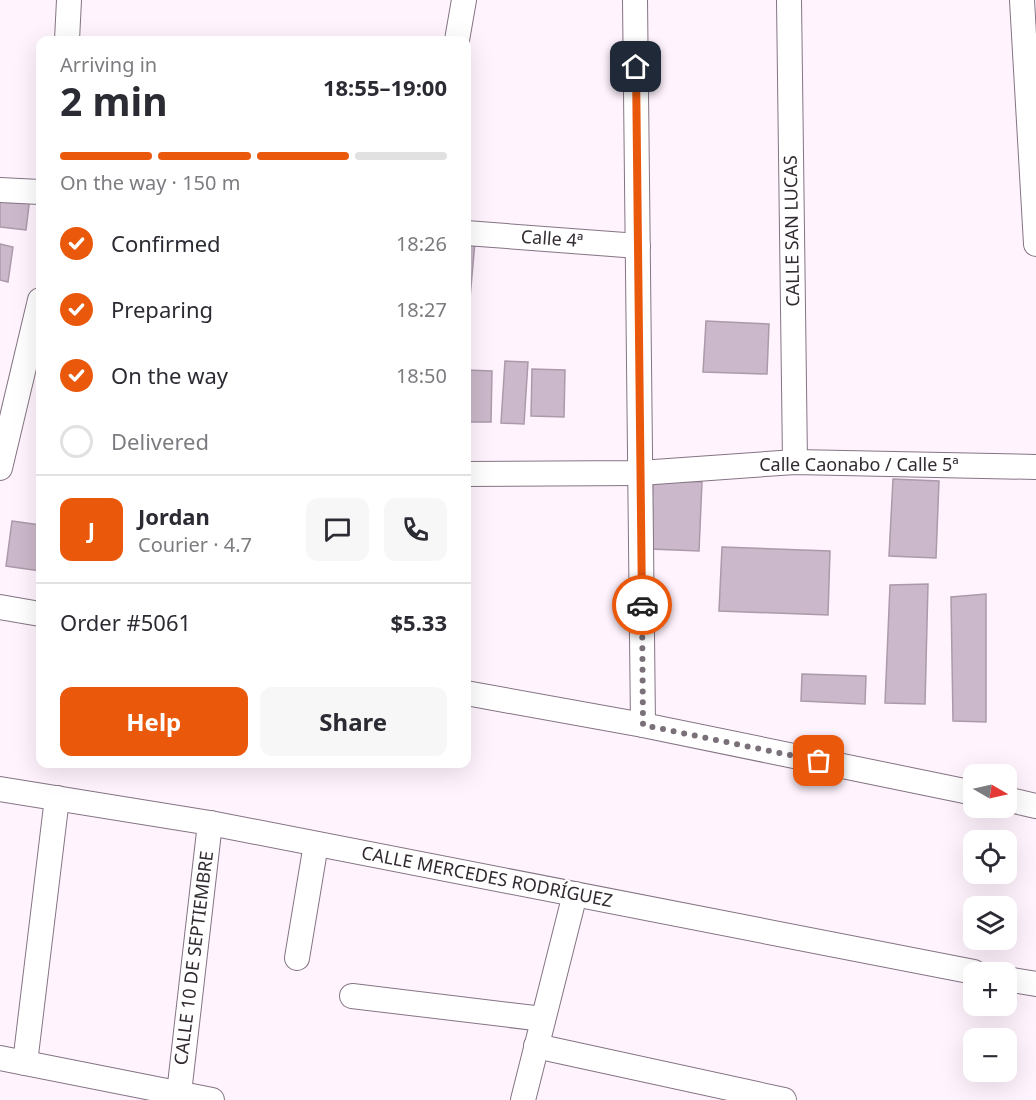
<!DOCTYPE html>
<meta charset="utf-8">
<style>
body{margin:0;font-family:"Noto Sans",sans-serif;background:#f7f7f7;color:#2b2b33;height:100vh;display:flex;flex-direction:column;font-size:22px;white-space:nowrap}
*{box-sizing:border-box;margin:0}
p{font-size:20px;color:#7c7c81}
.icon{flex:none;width:33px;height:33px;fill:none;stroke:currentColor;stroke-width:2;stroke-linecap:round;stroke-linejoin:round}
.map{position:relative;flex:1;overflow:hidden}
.details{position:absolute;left:36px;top:36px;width:435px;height:732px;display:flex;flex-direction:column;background:#fff;border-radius:12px;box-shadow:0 6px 24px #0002}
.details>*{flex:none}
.needle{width:39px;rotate:99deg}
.tools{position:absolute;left:963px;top:764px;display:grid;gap:12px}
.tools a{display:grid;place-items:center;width:54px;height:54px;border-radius:12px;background:#fff;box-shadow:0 6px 24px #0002;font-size:30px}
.pin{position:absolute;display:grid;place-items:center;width:51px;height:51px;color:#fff;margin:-26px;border-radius:12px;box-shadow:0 3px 9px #0006}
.courier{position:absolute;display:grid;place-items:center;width:60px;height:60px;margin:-30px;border:4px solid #ea580c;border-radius:50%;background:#fff;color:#222;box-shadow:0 2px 8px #0007}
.head em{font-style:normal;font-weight:700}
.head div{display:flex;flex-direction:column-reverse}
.head{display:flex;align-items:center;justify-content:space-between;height:102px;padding:0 24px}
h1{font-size:39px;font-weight:700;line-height:45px}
.bar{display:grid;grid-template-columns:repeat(4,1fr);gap:9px 6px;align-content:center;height:72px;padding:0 24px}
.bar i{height:8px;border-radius:4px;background:#e1e1e2}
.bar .current{background:#ea580c}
.bar p{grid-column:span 4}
.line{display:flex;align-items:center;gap:15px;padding:0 24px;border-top:2px solid #e1e1e2}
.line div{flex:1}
.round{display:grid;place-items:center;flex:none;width:63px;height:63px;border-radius:12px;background:#f7f7f7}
ol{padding:0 24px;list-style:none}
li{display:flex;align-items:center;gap:18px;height:66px}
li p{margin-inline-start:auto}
li .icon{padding:6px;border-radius:50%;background:#ea580c;color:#fff;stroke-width:4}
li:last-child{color:#7c7c81}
li i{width:33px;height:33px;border:3px solid #e1e1e2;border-radius:50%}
.cta{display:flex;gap:12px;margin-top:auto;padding:12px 24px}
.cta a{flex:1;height:69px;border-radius:12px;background:#ea580c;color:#fff;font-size:24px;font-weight:700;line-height:69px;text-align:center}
.cta a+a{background:#f7f7f7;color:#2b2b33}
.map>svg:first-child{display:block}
</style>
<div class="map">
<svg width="1036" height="1100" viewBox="0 0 1036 1100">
<rect width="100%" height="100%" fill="#fff3fe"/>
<g fill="#cbb8ca" stroke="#ac9aaa" stroke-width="1.5">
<polygon points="0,193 30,197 26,230 0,227"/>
<polygon points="466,241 475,242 470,298 466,298"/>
<polygon points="0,244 13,247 8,282 0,280"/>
<polygon points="706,321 769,324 767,374 703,372"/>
<polygon points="505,361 528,362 524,424 501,423"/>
<polygon points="532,369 565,370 564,417 531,416"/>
<polygon points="466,370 492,371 491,422 466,422"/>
<polygon points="893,479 939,481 936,558 889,556"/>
<polygon points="653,480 702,482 699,551 650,549"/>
<polygon points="12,521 40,525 40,571 6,566"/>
<polygon points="722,547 830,551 828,615 719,611"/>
<polygon points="928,584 925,704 885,703 890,585"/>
<polygon points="986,594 986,722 953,721 951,597"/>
<polygon points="802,674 866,676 865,704 801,701"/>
</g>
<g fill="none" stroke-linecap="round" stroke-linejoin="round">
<g stroke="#857484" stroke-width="26">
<g id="minor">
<polyline points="635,0 643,725"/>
<polyline points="789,0 795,462"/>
<polyline points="1022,0 1036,244"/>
<polyline points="67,40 69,0"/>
<polyline points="457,40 464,0"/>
<polyline points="0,190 40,192"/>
<polyline points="466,233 638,246"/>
<polyline points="0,468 40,300"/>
<polyline points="466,474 640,473 795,462 1036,467"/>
<polyline points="0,607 40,614"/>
<polyline points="466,693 643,725 974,793"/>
<polyline points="0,789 210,823 974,972"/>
<polyline points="1006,799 1036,806"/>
<polyline points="297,958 316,844"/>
<polyline points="1006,979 1036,984"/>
<polyline points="352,996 543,1019"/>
<polyline points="536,1046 784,1100"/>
<polyline points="0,1058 212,1100"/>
<polyline points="25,1063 57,798"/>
<polyline points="179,1093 210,823"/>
<polyline points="523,1100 575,894"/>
</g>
</g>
<use href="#minor" stroke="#fff" stroke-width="24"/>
</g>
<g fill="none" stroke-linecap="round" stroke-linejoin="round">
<polyline stroke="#7a7079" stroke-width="6" stroke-dasharray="0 10.8" points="642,605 643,725 819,761"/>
<polyline stroke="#ea580c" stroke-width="8" points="636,67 642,605"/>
</g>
<g text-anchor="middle" stroke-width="4.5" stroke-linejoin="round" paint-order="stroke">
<g font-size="18" fill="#322a31" stroke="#fff">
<text transform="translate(792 231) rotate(-91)" y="6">CALLE SAN LUCAS</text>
<text transform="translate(552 239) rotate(4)" y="6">Calle 4ª</text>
<text x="859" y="471">Calle Caonabo / Calle 5ª</text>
<text transform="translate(487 877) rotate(11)" y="6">CALLE MERCEDES RODRÍGUEZ</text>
<text transform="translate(194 958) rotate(-83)" y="6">CALLE 10 DE SEPTIEMBRE</text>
</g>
</g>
</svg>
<div class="tools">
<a><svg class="needle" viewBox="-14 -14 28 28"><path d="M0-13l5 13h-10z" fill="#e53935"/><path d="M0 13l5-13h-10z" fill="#7c7c81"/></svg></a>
<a><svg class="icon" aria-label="locate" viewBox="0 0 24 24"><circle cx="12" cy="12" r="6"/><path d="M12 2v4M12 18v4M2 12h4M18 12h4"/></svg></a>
<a><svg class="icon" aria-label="layers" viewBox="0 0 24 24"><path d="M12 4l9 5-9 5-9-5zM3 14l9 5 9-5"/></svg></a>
<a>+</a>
<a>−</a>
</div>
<div class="pin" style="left:819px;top:761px;background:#ea580c"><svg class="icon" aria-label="bag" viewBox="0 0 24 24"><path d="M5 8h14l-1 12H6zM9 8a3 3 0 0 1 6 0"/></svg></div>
<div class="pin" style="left:636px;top:67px;background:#1f2937"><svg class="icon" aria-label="home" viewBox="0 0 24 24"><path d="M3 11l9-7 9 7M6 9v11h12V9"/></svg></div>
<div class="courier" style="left:642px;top:605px"><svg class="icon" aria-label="car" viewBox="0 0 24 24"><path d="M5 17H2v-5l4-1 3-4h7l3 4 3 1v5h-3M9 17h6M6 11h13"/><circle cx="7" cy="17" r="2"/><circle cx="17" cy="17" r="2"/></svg></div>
<section class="details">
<div class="head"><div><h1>2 min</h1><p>Arriving in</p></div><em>18:55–19:00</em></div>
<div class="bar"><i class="current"></i><i class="current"></i><i class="current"></i><i></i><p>On the way · 150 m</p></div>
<ol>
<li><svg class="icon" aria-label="check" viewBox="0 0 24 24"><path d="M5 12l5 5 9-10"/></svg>Confirmed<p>18:26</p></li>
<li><svg class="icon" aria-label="check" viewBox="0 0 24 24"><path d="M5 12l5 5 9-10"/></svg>Preparing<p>18:27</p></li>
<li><svg class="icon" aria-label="check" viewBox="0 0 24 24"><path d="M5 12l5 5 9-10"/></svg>On the way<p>18:50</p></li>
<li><i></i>Delivered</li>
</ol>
<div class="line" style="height:108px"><b class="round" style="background:#ea580c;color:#fff">J</b><div><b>Jordan</b><p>Courier · 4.7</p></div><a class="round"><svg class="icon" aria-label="chat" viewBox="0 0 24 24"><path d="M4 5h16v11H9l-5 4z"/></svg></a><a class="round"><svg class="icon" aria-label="phone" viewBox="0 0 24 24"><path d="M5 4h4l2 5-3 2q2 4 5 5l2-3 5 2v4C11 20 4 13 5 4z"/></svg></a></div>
<div class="line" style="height:78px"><div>Order #5061</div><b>$5.33</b></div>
<div class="cta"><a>Help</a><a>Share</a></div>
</section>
</div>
